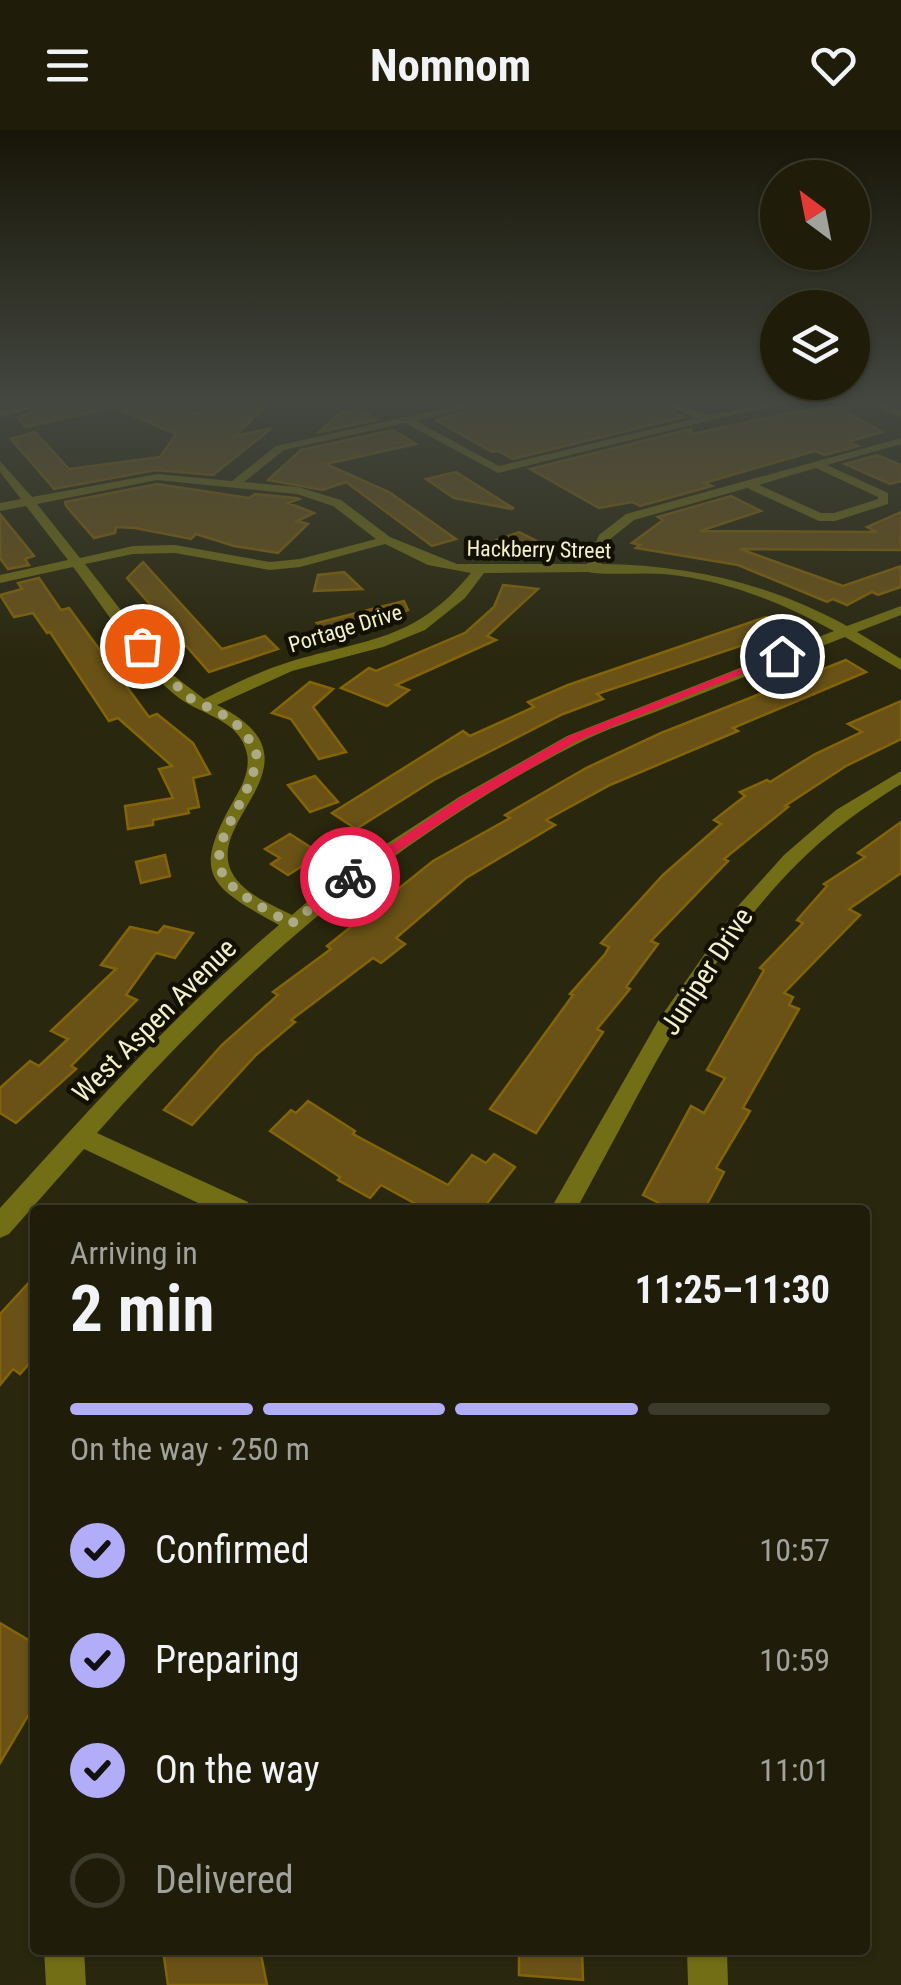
<!DOCTYPE html>
<meta charset="utf-8">
<style>
body{margin:0;font-family:"Roboto Condensed",sans-serif;background:#272613;color:#f1f3f6;height:100vh;display:flex;flex-direction:column;font-size:38px;white-space:nowrap}
*{box-sizing:border-box;margin:0}
p{font-size:32px;color:#a1a29c}
.icon{flex:none;width:55px;height:55px;fill:none;stroke:currentColor;stroke-width:2;stroke-linecap:round;stroke-linejoin:round}
.map{position:relative;flex:1;overflow:hidden}
.side{position:absolute;left:30px;top:1075px;width:840px;height:750px;display:flex;flex-direction:column;background:#1f1d0a;border-radius:10px;box-shadow:0 2px 8px #0004,0 0 0 2px #3c3b2b}
.side>*{flex:none}
.needle{width:65px;rotate:328deg}
.tools{position:absolute;left:760px;top:30px;display:grid;gap:20px}
.tools a{display:grid;place-items:center;width:110px;height:110px;border-radius:50%;background:#1f1d0a;box-shadow:0 2px 8px #0004,0 0 0 2px #3c3b2b;font-size:50px}
.pin{position:absolute;display:grid;place-items:center;width:85px;height:85px;color:#fff;margin:-42px;border:5px solid #fff;border-radius:50%;box-shadow:0 2px 10px #0007}
.courier{position:absolute;display:grid;place-items:center;width:100px;height:100px;margin:-50px;border:8px solid #e11d48;border-radius:50%;background:#fff;color:#222;box-shadow:0 2px 12px #0007}
.headline em{font-style:normal;font-weight:700}
.headline div{display:flex;flex-direction:column-reverse}
.headline{display:flex;align-items:center;justify-content:space-between;height:170px;padding:0 40px}
h1{font-size:65px;font-weight:700;line-height:75px}
.bar{display:grid;grid-template-columns:repeat(4,1fr);gap:15px 10px;align-content:center;height:120px;padding:0 40px}
.bar i{height:12px;border-radius:8px;background:#3c3b2b}
.bar .current{background:#b2adf9}
.bar p{grid-column:span 4}
ol{padding:0 40px;list-style:none}
li{display:flex;align-items:center;gap:30px;height:110px}
li p{margin-inline-start:auto}
li .icon{padding:10px;border-radius:50%;background:#b2adf9;color:#111;stroke-width:4}
li:last-child{color:#a1a29c}
li i{width:55px;height:55px;border:5px solid #3c3b2b;border-radius:50%}
header{display:flex;justify-content:space-between;align-items:center;height:130px;padding:0 40px;background:#1f1d0a;font-size:45px;font-weight:700}
.map>svg:first-child{display:block}
</style>
<header><svg class="icon" aria-label="menu" viewBox="0 0 24 24"><path d="M4 6h16M4 12h16M4 18h16"/></svg>Nomnom<svg class="icon" aria-label="heart" viewBox="0 0 24 24"><path d="M12 20l-8-8c-3-5 5-10 8-4 3-6 11-1 8 4z"/></svg></header>
<div class="map">
<svg width="901" height="1855" viewBox="0 0 901 1855">
<rect width="100%" height="100%" fill="#29270d"/>
<g fill="#6a5216" stroke="#846408" stroke-width="2.5">
<polygon points="68,271 197,271 191,280 195,284 206,282 215,271 271,271 235,306 272,298 213,345 156,340 54,359 11,309 35,302 69,339 160,327 176,304 106,274 106,279 26,297 17,287"/>
<polygon points="499,271 570,271 582,277 605,271 648,271 684,287 513,329 498,321 492,322 436,290"/>
<polygon points="837,277 883,302 848,312 858,316 825,325 815,321 704,353 712,356 640,376 632,372 599,378 530,339 691,299 692,304 799,281"/>
<polygon points="359,279 377,290 319,302 340,283"/>
<polygon points="393,300 416,314 326,334 389,362 456,409 432,416 346,352 322,360 268,350 301,320"/>
<polygon points="877,325 901,335 901,351 890,354 845,334"/>
<polygon points="456,342 513,378 512,379 454,368 426,349"/>
<polygon points="157,354 249,368 255,364 296,368 299,369 288,373 314,383 297,391 308,394 278,423 234,416 196,404 191,409 135,398 116,397 115,403 94,408 66,376 65,372"/>
<polygon points="731,366 761,381 700,401 877,402 867,397 901,382 901,420 740,419 843,456 901,436 901,457 878,465 872,462 847,475 833,469 827,472 738,435 636,418 640,415 632,413 663,390 658,387"/>
<polygon points="0,384 34,426 25,429 29,435 8,439 0,428"/>
<polygon points="519,402 547,416 525,424 497,410"/>
<polygon points="143,432 222,519 265,506 278,519 209,542 127,448"/>
<polygon points="344,442 362,459 314,461 318,445"/>
<polygon points="39,448 61,480 69,478 149,587 157,584 193,613 210,644 193,648 199,677 188,679 189,683 153,690 153,695 128,699 125,676 173,668 159,639 172,636 118,588 109,591 50,502 47,503 33,483 14,487 0,465 22,459 18,453"/>
<polygon points="503,455 538,459 487,506 496,510 396,555 409,560 387,576 341,558 369,538 376,541 465,503 494,477"/>
<polygon points="404,471 408,480 334,509 317,493"/>
<polygon points="766,487 788,500 597,564 603,569 563,584 434,650 356,699 332,683 463,601 470,606 534,577 528,572 568,555"/>
<polygon points="846,530 866,542 733,598 738,601 610,655 546,690 555,695 466,748 396,808 405,814 381,833 373,828 291,890 295,892 256,925 192,995 164,980 222,915 278,865 273,862 331,819 327,816 433,731 510,688 505,685 586,638 661,603"/>
<polygon points="310,552 333,559 313,577 346,622 319,629 291,589 272,583"/>
<polygon points="901,571 901,609 846,636 785,676 788,677 724,729 728,731 651,811 658,814 626,857 630,859 597,899 603,902 536,1003 490,979 573,865 570,864 605,824 609,817 601,813 663,745 721,694 714,690 745,666 740,662 767,650 770,652 815,624 862,602 848,594"/>
<polygon points="315,646 338,672 310,682 288,655"/>
<polygon points="901,692 901,743 849,779 860,785 784,863 793,867 789,875 799,879 743,978 750,981 716,1038 724,1042 704,1080 673,1080 643,1065 691,976 704,983 725,948 707,940 764,840 760,838 803,793 797,790 827,756 824,754 865,727 858,723"/>
<polygon points="290,704 321,724 288,745 271,734 280,728 265,719"/>
<polygon points="165,725 170,746 141,753 136,732"/>
<polygon points="164,796 193,803 175,828 156,823 126,865 137,870 71,936 76,939 16,993 0,983 0,958 30,931 39,936 68,909 51,901 116,839 101,835 130,797 158,803"/>
<polygon points="308,971 355,1001 353,1004 448,1055 472,1025 486,1033 494,1024 515,1037 482,1080 427,1080 381,1055 370,1068 338,1050 340,1047 270,1001 291,980 296,983"/>
<polygon points="35,1146 35,1227 20,1244 13,1239 0,1255 0,1184"/>
<polygon points="0,1493 35,1514 35,1574 0,1633"/>
<polygon points="163,1820 260,1820 267,1855 168,1855"/>
<polygon points="519,1820 582,1820 583,1850 519,1845"/>
</g>
<g fill="none" stroke-linecap="round" stroke-linejoin="round">
<g fill="#726e15" fill-rule="evenodd">
<polygon points="46,271 64,271 0,287 0,281"/>
<polygon points="201,271 211,271 203,280 195,280"/>
<path d="M477 271H495L416 291 499 336 697 288 652 271H667L709 285 780 271H805L744 282 498 343 405 293 284 320 244 352 298 357 341 370 390 407 457 434H587L599 405 626 384 901 308V314L827 335 888 363V374L835 391H819L747 358 634 390 609 410 601 434C690 435 768 453 847 496L901 476V485L857 502 901 529V540L845 507C786 530 727 554 668 577 638 589 606 599 577 614 389 710 236 845 97 1003L248 1072 252 1080H213L84 1019 9 1104 0 1108V1078C89 980 177 881 279 795 206 755 192 744 235 668 243 655 250 639 247 624 240 590 204 586 179 568 143 541 102 474 73 437L0 453V445L68 430 26 376 0 381V373L21 369 0 342V331L32 367 157 344 232 351 276 316ZM816 338 878 367V369L834 383H821L759 355ZM157 350 297 364 333 376 376 409 300 429 270 432 175 415 133 416 80 428 37 374ZM385 414 428 435 471 443C414 512 368 508 289 532 260 541 232 555 204 569L169 542 85 434 133 424 175 423 270 440 300 437ZM587 442C610 446 639 442 664 444 726 450 780 472 834 501L567 606 459 667 337 746 292 785C273 775 246 765 234 746 198 691 332 632 217 575L292 541 383 517 425 500 465 468 484 443Z"/>
<polygon points="862,271 876,271 901,280 901,287"/>
<path d="M901 641V654C864 677 829 702 798 733 701 830 642 961 576 1080H550L658 891 738 776 784 725 836 680Z"/>
<polygon points="44,1820 84,1820 86,1855 46,1855"/>
<polygon points="687,1820 727,1820 728,1855 688,1855"/>
</g>
</g>
<linearGradient id="sky" x2="0" y2="1"><stop stop-color="#171507"/><stop offset="0.51" stop-color="#434740"/><stop offset="1" stop-color="#434740" stop-opacity="0"/></linearGradient>
<rect width="901" height="531" fill="url(#sky)"/>
<polygon fill="#e11d48" points="778,524 787,526 577,611 469,674 355,750 343,747 460,668 569,606"/>
<g fill="none" stroke-linecap="round" stroke-linejoin="round">
<path stroke="#acaa87" stroke-width="10" stroke-dasharray="0 18" d="M142 516 186 566 233 590 256 618C262 665 192 718 231 755 248 771 271 782 291 794L350 747"/>
</g>
<g text-anchor="middle" stroke-width="9" stroke-linejoin="round" paint-order="stroke">
<g font-size="22" fill="#f2f1c9" stroke="#121000">
<text transform="translate(539 419) rotate(1)" y="8">Hackberry Street</text>
<text transform="translate(345 498) rotate(-17)" y="8">Portage Drive</text>
</g>
<g font-size="28" fill="#f2f1c9" stroke="#121000">
<text transform="translate(706 841) rotate(-57)" y="10">Juniper Drive</text>
<text transform="translate(154 890) rotate(-45)" y="10">West Aspen Avenue</text>
</g>
</g>
</svg>
<div class="tools">
<a><svg class="needle" viewBox="-14 -14 28 28"><path d="M0-13l5 13h-10z" fill="#e53935"/><path d="M0 13l5-13h-10z" fill="#a1a29c"/></svg></a>
<a><svg class="icon" aria-label="layers" viewBox="0 0 24 24"><path d="M12 4l9 5-9 5-9-5zM3 14l9 5 9-5"/></svg></a>
</div>
<div class="pin" style="left:142px;top:516px;background:#ea580c"><svg class="icon" aria-label="bag" viewBox="0 0 24 24"><path d="M5 8h14l-1 12H6zM9 8a3 3 0 0 1 6 0"/></svg></div>
<div class="pin" style="left:782px;top:526px;background:#1f2937"><svg class="icon" aria-label="home" viewBox="0 0 24 24"><path d="M3 11l9-7 9 7M6 9v11h12V9"/></svg></div>
<div class="courier" style="left:350px;top:747px"><svg class="icon" aria-label="bike" viewBox="0 0 24 24"><circle cx="6" cy="16" r="4"/><circle cx="18" cy="16" r="4"/><path d="M6 16l4-8h5l3 8M10 8l3 8H6M13 5h3"/></svg></div>
<section class="side">
<div class="headline"><div><h1>2 min</h1><p>Arriving in</p></div><em>11:25–11:30</em></div>
<div class="bar"><i class="current"></i><i class="current"></i><i class="current"></i><i></i><p>On the way · 250 m</p></div>
<ol>
<li><svg class="icon" aria-label="check" viewBox="0 0 24 24"><path d="M5 12l5 5 9-10"/></svg>Confirmed<p>10:57</p></li>
<li><svg class="icon" aria-label="check" viewBox="0 0 24 24"><path d="M5 12l5 5 9-10"/></svg>Preparing<p>10:59</p></li>
<li><svg class="icon" aria-label="check" viewBox="0 0 24 24"><path d="M5 12l5 5 9-10"/></svg>On the way<p>11:01</p></li>
<li><i></i>Delivered</li>
</ol>
</section>
</div>
